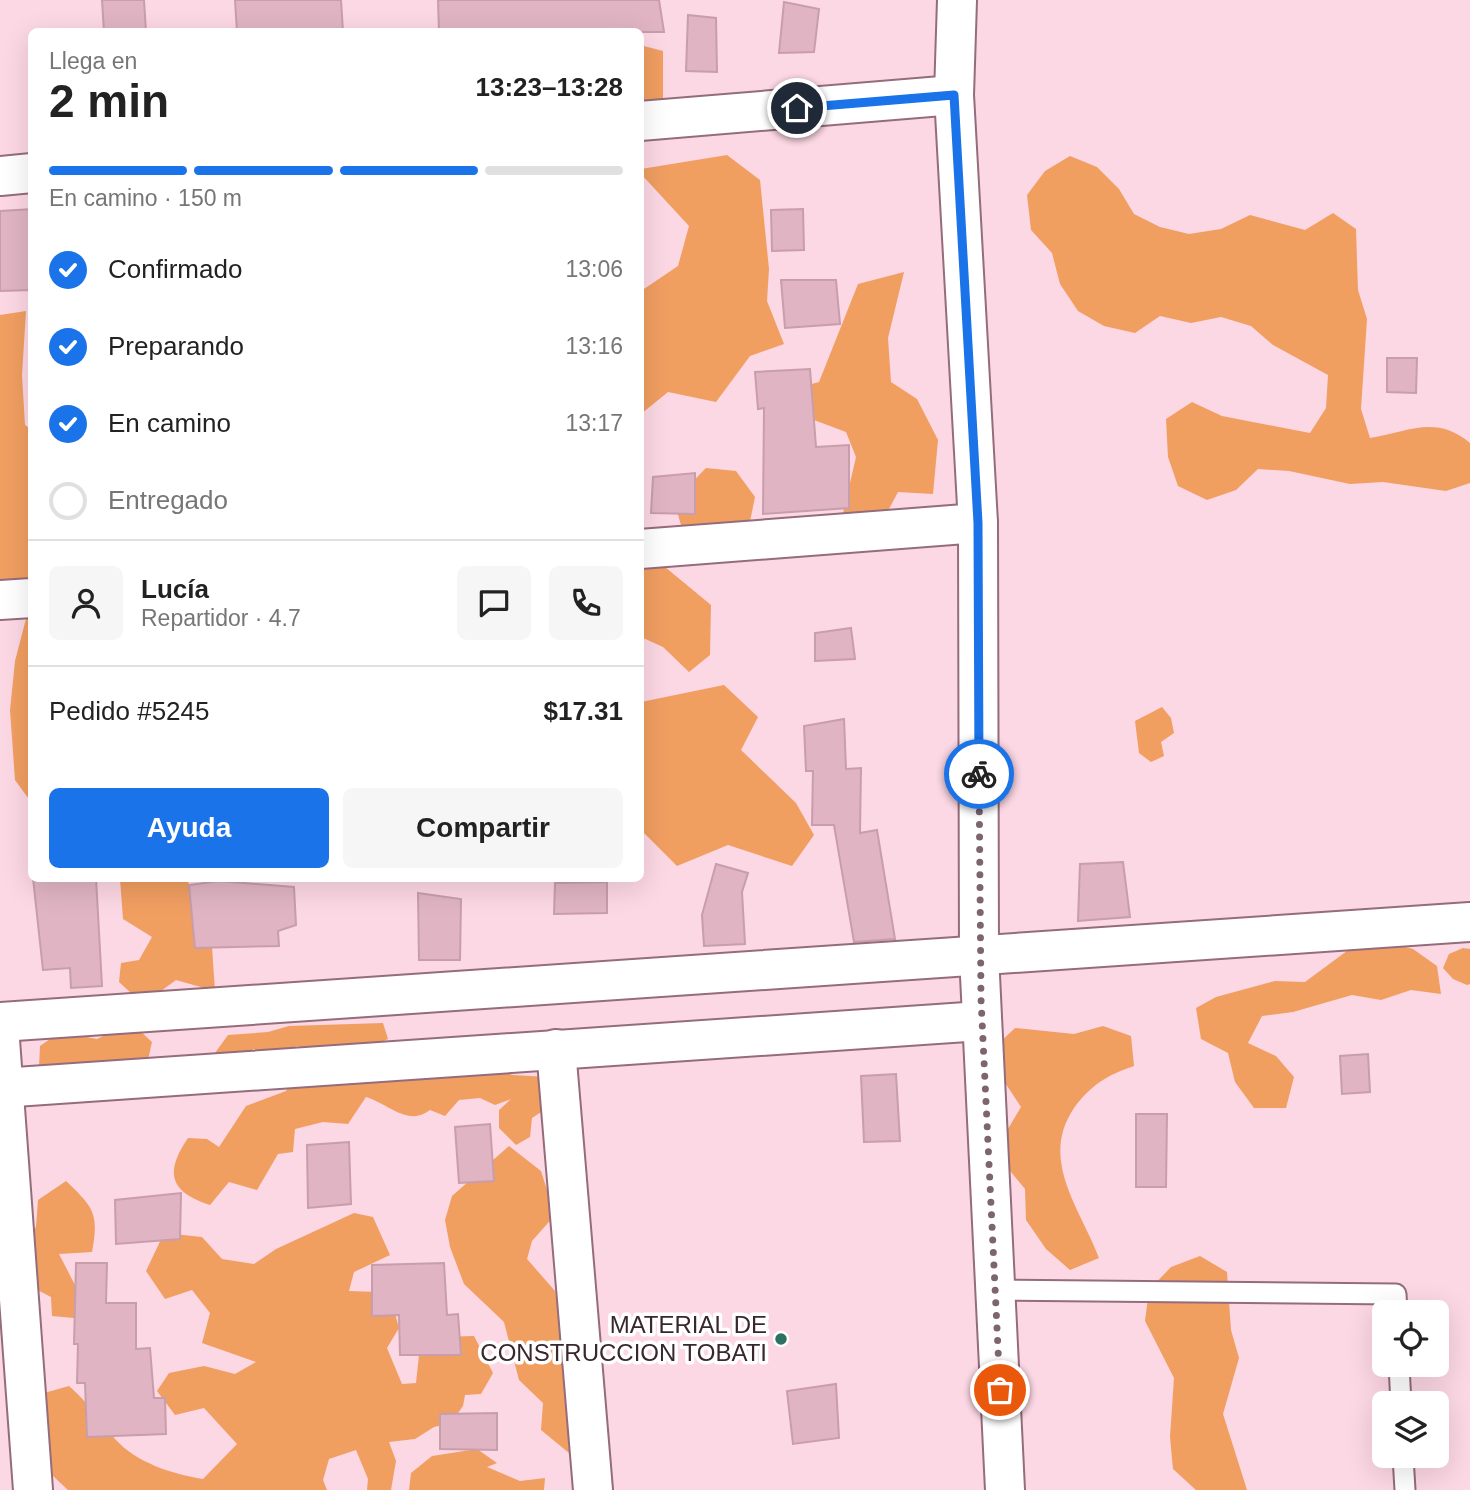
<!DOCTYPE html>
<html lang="es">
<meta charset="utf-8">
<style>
body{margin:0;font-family:Arial,sans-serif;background:#f6f6f6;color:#222;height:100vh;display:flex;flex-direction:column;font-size:26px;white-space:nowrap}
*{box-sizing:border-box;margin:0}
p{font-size:23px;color:#767676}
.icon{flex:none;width:38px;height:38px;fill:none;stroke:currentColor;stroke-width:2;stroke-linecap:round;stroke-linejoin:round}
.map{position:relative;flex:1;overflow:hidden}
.side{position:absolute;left:28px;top:28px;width:616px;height:854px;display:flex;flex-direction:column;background:#fff;border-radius:10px;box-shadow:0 7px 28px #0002}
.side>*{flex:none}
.fabs{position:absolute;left:1372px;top:1300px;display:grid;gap:14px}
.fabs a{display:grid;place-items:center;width:77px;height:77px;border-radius:10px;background:#fff;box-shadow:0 7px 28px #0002;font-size:35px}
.pin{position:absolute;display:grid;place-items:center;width:60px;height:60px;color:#fff;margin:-30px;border:4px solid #fff;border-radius:50%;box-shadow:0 2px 7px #0007}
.courier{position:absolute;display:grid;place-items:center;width:70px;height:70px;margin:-35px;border:5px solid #1a73e8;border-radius:50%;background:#fff;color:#222;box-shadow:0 2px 9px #0007}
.summary em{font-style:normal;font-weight:600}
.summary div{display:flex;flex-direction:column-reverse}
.summary{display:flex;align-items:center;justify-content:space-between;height:119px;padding:0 21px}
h1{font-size:46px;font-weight:600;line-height:52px}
.bar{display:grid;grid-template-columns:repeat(4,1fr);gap:10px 7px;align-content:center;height:84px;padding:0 21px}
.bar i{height:9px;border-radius:5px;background:#e0e0e0}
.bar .on{background:#1a73e8}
.bar p{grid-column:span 4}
.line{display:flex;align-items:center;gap:18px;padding:0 21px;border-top:2px solid #e0e0e0}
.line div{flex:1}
.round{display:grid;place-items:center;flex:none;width:74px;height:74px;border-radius:10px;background:#f6f6f6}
ol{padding:0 21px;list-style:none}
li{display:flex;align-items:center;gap:21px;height:77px}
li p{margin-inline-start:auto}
li .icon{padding:7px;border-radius:50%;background:#1a73e8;color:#fff;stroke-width:4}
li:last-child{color:#767676}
li i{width:38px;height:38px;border:4px solid #e0e0e0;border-radius:50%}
.action{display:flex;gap:14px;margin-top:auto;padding:14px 21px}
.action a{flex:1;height:80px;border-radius:10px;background:#1a73e8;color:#fff;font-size:28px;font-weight:600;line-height:80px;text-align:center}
.action a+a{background:#f6f6f6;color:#222}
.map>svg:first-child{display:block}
</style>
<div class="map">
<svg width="1470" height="1490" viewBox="0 0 1470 1490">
<rect width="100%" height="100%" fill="#fcd7e4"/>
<g fill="#f19e61">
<polygon points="640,45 663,51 663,111 641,114"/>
<polygon points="727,155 760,180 769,269 767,301 784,344 750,356 716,402 668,392 641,414 641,291 678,266 689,226 641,174 641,169"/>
<path d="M1070 156 1097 167 1119 189 1134 214 1160 227 1189 234 1221 229 1250 215 1305 230 1333 213 1356 229 1358 290 1367 319 1361 409 1370 438C1408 432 1436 414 1470 443V483L1446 491 1383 482 1350 484 1289 471 1258 469 1236 490 1207 500 1178 486 1168 457 1166 419 1192 402 1222 416 1310 433 1326 408 1328 375 1273 345 1251 326 1221 317 1191 323 1160 316 1135 333 1104 326 1078 311 1060 284 1052 253 1031 230 1027 195 1045 171Z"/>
<polygon points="904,272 888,338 891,382 917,399 938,440 933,494 898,492 881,524 841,522 856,457 846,432 798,414 797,388 819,382 858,284"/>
<polygon points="26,311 22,375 25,425 32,430 31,583 0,583 0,315"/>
<polygon points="706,468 736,471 755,497 747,536 684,535 674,501"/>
<polygon points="665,567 711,605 710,655 689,672 663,647 641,637 641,569"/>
<polygon points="28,611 31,611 31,802 15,780 10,710 15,661"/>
<polygon points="724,685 758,717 741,750 796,803 814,835 792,866 728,845 677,866 641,830 641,702"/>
<polygon points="1162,707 1171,718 1174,733 1161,742 1164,756 1151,762 1139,753 1135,721"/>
<polygon points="120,879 188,879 191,901 212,947 215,991 176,980 143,1004 119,982 121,963 139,960 152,937 123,919"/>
<polygon points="1383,941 1413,949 1437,966 1441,994 1411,990 1381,1000 1352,995 1293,1012 1262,1016 1248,1043 1276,1056 1294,1077 1286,1108 1254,1108 1235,1082 1228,1053 1201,1039 1196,1008 1216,997 1275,981 1305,982 1355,945"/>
<polygon points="1463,948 1470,949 1470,984 1467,985 1453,979 1443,968 1449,954"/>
<polygon points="383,1023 388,1039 370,1047 320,1052 297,1046 277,1055 253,1049 242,1060 215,1053 228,1035 268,1032 289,1026"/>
<path d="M1103 1026 1131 1036 1134 1066C1107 1075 1091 1085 1074 1108 1039 1160 1080 1208 1099 1258L1070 1270 1046 1249 1026 1220 1025 1189 1006 1166 1005 1134 1021 1107 1002 1078 994 1048 1015 1028 1074 1034Z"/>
<polygon points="139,1030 152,1042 148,1060 39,1067 40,1046 60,1032 97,1039 114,1031"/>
<path d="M487 1067 513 1075 547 1077V1108L532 1118 530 1137 516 1145 499 1128V1110L511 1099 495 1105 480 1098 459 1100 445 1116 430 1110C408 1127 389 1104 366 1097L348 1124 323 1122 295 1129 293 1152 278 1154 257 1190 229 1182 210 1205C170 1192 164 1173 188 1138L207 1139 219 1147 246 1106 286 1091 298 1074Z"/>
<polygon points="509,1146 541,1171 555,1215 532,1241 527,1259 555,1291 560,1323 603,1428 569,1453 541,1430 543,1403 519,1380 504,1322 464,1284 450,1247 445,1220 452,1196"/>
<path d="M66 1181C94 1208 99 1213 92 1252L59 1254 76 1287 74 1318 52 1316 51 1297 22 1282 23 1241 36 1227 38 1200Z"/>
<path d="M354 1213 373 1217 390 1255 354 1272 349 1291 377 1292 391 1299 399 1328 387 1348 402 1384 416 1383 419 1355 439 1337 474 1336 493 1373 481 1394 465 1395 463 1406 451 1423 434 1427 415 1439 389 1442 396 1461 391 1490H367L368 1479 356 1450 329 1459 323 1480 327 1490H68L53 1476 45 1489 37 1395 69 1386C88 1402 99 1421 115 1439 137 1463 172 1474 203 1479L237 1444 204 1408 175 1415 157 1391 169 1373 204 1366 235 1374 256 1362 202 1343 210 1313 192 1290 165 1299 146 1271 164 1233 202 1237 222 1259 254 1264 276 1249Z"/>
<polygon points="1200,1256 1227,1272 1231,1330 1239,1358 1223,1414 1247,1490 1196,1490 1173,1469 1170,1437 1174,1378 1145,1321 1149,1290 1171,1267"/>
<polygon points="477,1449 497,1463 487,1467 520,1481 545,1478 544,1490 409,1490 411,1473 432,1456"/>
</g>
<g fill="#e0b4c3" stroke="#c89dac" stroke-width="2">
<polygon points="102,0 144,0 146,32 104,32"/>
<polygon points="235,0 341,0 343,32 237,32"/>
<polygon points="438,0 659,0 664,32 439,32"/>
<polygon points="784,2 819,9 814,52 779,53"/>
<polygon points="688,15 716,18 717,72 686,71"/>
<polygon points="32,209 32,290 0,291 0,211"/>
<polygon points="803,209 804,250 772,251 771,210"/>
<polygon points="781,280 836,280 840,324 785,328"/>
<polygon points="1387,358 1417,358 1416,393 1387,392"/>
<polygon points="810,369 816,447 849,445 849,508 763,514 764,408 758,409 755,372"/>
<polygon points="695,473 695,514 651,513 653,477"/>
<polygon points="851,628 855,659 815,661 815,633"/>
<polygon points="844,719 846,769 861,768 860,833 877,830 895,939 854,942 834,825 812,825 813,771 806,771 804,726"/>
<polygon points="1123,862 1130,917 1078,921 1080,864"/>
<polygon points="716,864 748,873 742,892 745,944 704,946 702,915"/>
<polygon points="33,878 96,878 102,986 71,988 70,968 43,970"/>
<polygon points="219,881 294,887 296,925 278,931 279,946 195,948 189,885"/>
<polygon points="607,882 607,913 554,914 555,883"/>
<polygon points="418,893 461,899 460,960 419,960"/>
<polygon points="1368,1054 1370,1092 1342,1094 1340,1056"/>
<polygon points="896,1074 900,1141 864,1142 861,1076"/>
<polygon points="1136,1114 1167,1114 1166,1187 1136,1187"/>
<polygon points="490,1124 494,1181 459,1183 455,1127"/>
<polygon points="349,1142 351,1204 308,1208 307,1145"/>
<polygon points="181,1193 180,1239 116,1244 115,1200"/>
<polygon points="76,1263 107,1263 106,1303 136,1303 136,1349 150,1348 154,1398 165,1398 166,1434 87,1437 85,1383 77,1383 78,1344 74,1344"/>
<polygon points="444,1263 447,1315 458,1314 461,1355 400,1355 399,1315 372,1316 372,1265"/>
<polygon points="836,1384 839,1438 793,1444 787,1391"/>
<polygon points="497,1413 497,1450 440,1449 440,1414"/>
</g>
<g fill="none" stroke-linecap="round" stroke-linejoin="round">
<g stroke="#956c7b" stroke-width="23">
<g id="service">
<polyline points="995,1290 1396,1294 1397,1312"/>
<polyline points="1399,1365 1401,1404"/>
<polyline points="1403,1456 1405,1490"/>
</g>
</g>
<g stroke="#956c7b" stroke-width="42">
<g id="minor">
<polyline points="957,0 954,95 978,523 979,955 1005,1490"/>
<polyline points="640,121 954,95"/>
<polyline points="0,176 32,173"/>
<polyline points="640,549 978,523"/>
<polyline points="0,600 32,598"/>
<polyline points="0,1022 1470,922"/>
<polyline points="0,1040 33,1490"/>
<polyline points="556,1049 593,1490"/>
<polyline points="0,1088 981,1021"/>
</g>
</g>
<use href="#service" stroke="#fff" stroke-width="19"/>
<use href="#minor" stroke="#fff" stroke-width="38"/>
</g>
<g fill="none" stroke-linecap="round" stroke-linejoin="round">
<polyline stroke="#7d656d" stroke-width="7" stroke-dasharray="0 12.6" points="979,774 981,999 1000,1390"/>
<polyline stroke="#1a73e8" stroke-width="9" points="797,108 954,95 978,523 979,774"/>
</g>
<circle fill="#2e7061" stroke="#fff" stroke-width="2.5" cx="781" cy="1339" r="7"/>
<g text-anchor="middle" stroke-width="7" stroke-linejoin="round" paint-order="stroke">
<g font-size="24" fill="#38272d" stroke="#fff" text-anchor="end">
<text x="767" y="1333">MATERIAL DE<tspan x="767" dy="28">CONSTRUCCION TOBATI</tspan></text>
</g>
</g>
</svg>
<div class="fabs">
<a><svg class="icon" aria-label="locate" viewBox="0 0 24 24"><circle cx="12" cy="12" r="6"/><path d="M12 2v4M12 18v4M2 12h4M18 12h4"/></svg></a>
<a><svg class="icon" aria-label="layers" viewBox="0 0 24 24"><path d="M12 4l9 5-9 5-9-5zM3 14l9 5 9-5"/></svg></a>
</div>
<div class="pin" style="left:1000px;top:1390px;background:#ea580c"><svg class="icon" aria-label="bag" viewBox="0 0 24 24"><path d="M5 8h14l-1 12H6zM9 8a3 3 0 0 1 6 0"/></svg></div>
<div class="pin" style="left:797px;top:108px;background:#1f2937"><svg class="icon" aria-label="home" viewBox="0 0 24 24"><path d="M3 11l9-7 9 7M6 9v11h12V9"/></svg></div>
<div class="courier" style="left:979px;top:774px"><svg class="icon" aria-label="bike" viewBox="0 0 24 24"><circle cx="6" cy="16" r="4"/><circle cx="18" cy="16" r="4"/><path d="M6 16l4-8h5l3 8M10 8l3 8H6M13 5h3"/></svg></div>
<section class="side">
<div class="summary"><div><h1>2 min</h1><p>Llega en</p></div><em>13:23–13:28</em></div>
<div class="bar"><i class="on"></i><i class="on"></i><i class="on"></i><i></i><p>En camino · 150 m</p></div>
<ol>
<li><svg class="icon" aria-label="check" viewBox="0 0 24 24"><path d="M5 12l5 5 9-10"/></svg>Confirmado<p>13:06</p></li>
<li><svg class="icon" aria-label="check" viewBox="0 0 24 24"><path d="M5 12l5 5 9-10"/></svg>Preparando<p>13:16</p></li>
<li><svg class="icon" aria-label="check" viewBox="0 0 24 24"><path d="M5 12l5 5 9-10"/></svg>En camino<p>13:17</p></li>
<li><i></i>Entregado</li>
</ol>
<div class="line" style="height:126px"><a class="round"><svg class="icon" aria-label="person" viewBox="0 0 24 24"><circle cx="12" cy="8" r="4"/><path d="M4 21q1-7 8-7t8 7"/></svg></a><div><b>Lucía</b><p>Repartidor · 4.7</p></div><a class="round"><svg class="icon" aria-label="chat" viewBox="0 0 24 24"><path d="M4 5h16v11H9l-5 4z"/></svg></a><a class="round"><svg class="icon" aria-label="phone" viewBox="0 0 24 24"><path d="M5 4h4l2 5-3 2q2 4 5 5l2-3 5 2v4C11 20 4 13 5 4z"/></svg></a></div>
<div class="line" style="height:91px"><div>Pedido #5245</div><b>$17.31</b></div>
<div class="action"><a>Ayuda</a><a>Compartir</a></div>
</section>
</div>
